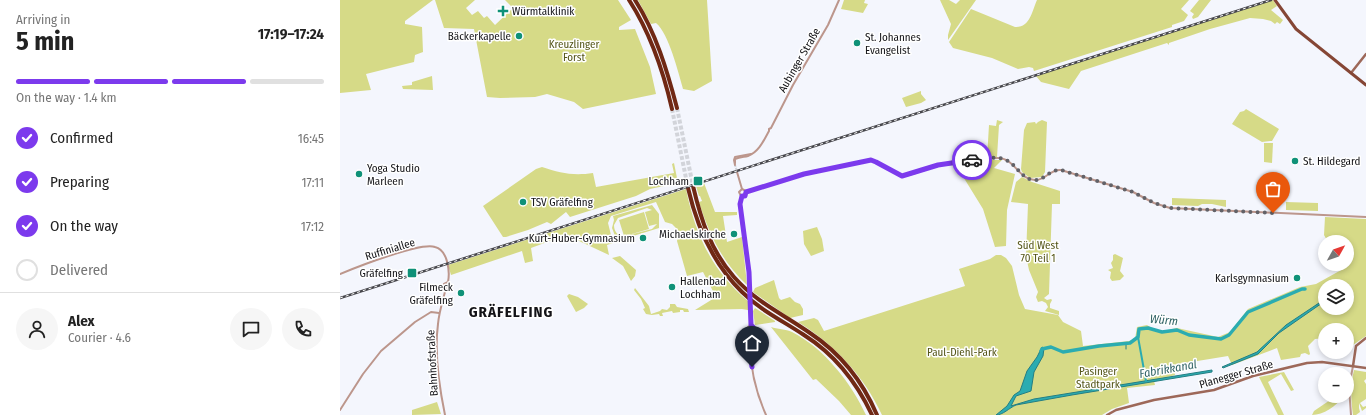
<!DOCTYPE html>
<meta charset="utf-8">
<style>
body{margin:0;font-family:"Fira Sans Condensed",sans-serif;background:#f6f6f6;color:#222;height:100vh;display:flex;flex-direction:column;font-size:15px;white-space:nowrap}
*{box-sizing:border-box;margin:0}
p{font-size:13px;color:#767676}
.icon{flex:none;width:22px;height:22px;fill:none;stroke:currentColor;stroke-width:2;stroke-linecap:round;stroke-linejoin:round}
.map{position:relative;flex:1;overflow:hidden}
.sheet{display:flex;flex-direction:column;background:#fff;width:340px}
.sheet>*{flex:none}
.needle{width:26px;rotate:50deg}
.tools{position:absolute;left:978px;top:235px;display:grid;gap:8px}
.tools a{display:grid;place-items:center;width:36px;height:36px;border-radius:50%;background:#fff;box-shadow:0 2px 6px #0003;font-size:20px}
.pin{position:absolute;display:grid;place-items:center;width:34px;height:34px;color:#fff;margin:-41px -17px;border-radius:50% 50% 50% 0;rotate:-45deg;box-shadow:0 0 4px #0007}
.pin .icon{rotate:45deg}
.courier{position:absolute;display:grid;place-items:center;width:40px;height:40px;margin:-20px;border:3px solid #7c3aed;border-radius:50%;background:#fff;color:#222;box-shadow:0 1px 5px #0007}
.overview em{font-style:normal;font-weight:700}
.overview div{display:flex;flex-direction:column-reverse}
.overview{display:flex;align-items:center;justify-content:space-between;height:68px;padding:0 16px}
h1{font-size:26px;font-weight:700;line-height:30px}
.bar{display:grid;grid-template-columns:repeat(4,1fr);gap:6px 4px;align-content:center;height:48px;padding:0 16px}
.bar i{height:5px;border-radius:3px;background:#e0e0e0}
.bar .current{background:#7c3aed}
.bar p{grid-column:span 4}
.line{display:flex;align-items:center;gap:10px;padding:0 16px;border-top:1px solid #e0e0e0}
.line div{flex:1}
.round{display:grid;place-items:center;flex:none;width:42px;height:42px;border-radius:21px;background:#f6f6f6}
ol{padding:0 16px;list-style:none}
li{display:flex;align-items:center;gap:12px;height:44px}
li p{margin-inline-start:auto}
li .icon{padding:4px;border-radius:50%;background:#7c3aed;color:#fff;stroke-width:4}
li:last-child{color:#767676}
li i{width:22px;height:22px;border:2px solid #e0e0e0;border-radius:50%}
main{display:flex;flex:1;min-height:0}
.map>svg:first-child{display:block}
</style>
<main>
<section class="sheet">
<div class="overview"><div><h1>5 min</h1><p>Arriving in</p></div><em>17:19–17:24</em></div>
<div class="bar"><i class="current"></i><i class="current"></i><i class="current"></i><i></i><p>On the way · 1.4 km</p></div>
<ol>
<li><svg class="icon" aria-label="check" viewBox="0 0 24 24"><path d="M5 12l5 5 9-10"/></svg>Confirmed<p>16:45</p></li>
<li><svg class="icon" aria-label="check" viewBox="0 0 24 24"><path d="M5 12l5 5 9-10"/></svg>Preparing<p>17:11</p></li>
<li><svg class="icon" aria-label="check" viewBox="0 0 24 24"><path d="M5 12l5 5 9-10"/></svg>On the way<p>17:12</p></li>
<li><i></i>Delivered</li>
</ol>
<div class="line" style="height:72px"><a class="round"><svg class="icon" aria-label="person" viewBox="0 0 24 24"><circle cx="12" cy="8" r="4"/><path d="M4 21q1-7 8-7t8 7"/></svg></a><div><b>Alex</b><p>Courier · 4.6</p></div><a class="round"><svg class="icon" aria-label="chat" viewBox="0 0 24 24"><path d="M4 5h16v11H9l-5 4z"/></svg></a><a class="round"><svg class="icon" aria-label="phone" viewBox="0 0 24 24"><path d="M5 4h4l2 5-3 2q2 4 5 5l2-3 5 2v4C11 20 4 13 5 4z"/></svg></a></div>
</section>
<div class="map">
<svg width="1026" height="415" viewBox="0 0 1026 415">
<rect width="100%" height="100%" fill="#f4f6fd"/>
<g fill="#d6da87" fill-rule="evenodd">
<polygon points="0,0 93,0 65,21 65,24 82,27 83,52 75,55 74,62 26,74 31,90 0,93"/>
<polygon points="95,0 135,0 126,8 132,15 138,11 144,18 147,16 155,25 173,8 165,0 278,0 291,20 279,27 279,30 295,29 310,67 316,94 243,109 234,102 207,94 195,97 160,98 147,97 134,29 104,28"/>
<path d="M298 0H367L372 81 354 91 343 89C338 72 329 34 316 23L311 24Z"/>
<polygon points="504,0 525,0 524,3 528,4 523,13 501,9"/>
<polygon points="600,0 609,0 616,4 620,0 636,0 608,40 608,35 611,24"/>
<path d="M697 0H849L841 9 848 15 844 21 832 25V27L694 71 693 68 689 67 678 69 652 58 613 48 609 42 631 9 675 27C690 28 692 11 697 0Z"/>
<polygon points="859,0 871,0 858,17 853,19 852,17 854,14 850,11"/>
<polygon points="933,0 937,6 931,10 943,20 940,24 937,22 935,24 931,21 923,19 910,18 870,29 829,43 829,45 827,43 741,71 729,89 701,82 696,76"/>
<polygon points="92,76 93,90 63,89 62,86 72,85 72,82"/>
<polygon points="581,91 581,94 586,100 581,103 566,107 562,98"/>
<polygon points="906,109 939,129 932,141 930,141 922,142 892,124 900,112 904,111"/>
<polygon points="657,120 663,122 659,125 657,157 647,158 649,125 656,126"/>
<polygon points="702,120 707,122 705,172 702,177 690,178 682,172 681,169 684,130 687,123 695,122 696,124 698,122"/>
<polygon points="924,143 933,143 932,163 924,162"/>
<path d="M646 160H662L654 168 675 174 667 210 666 246 655 247 643 209 619 170C622 161 637 161 646 160Z"/>
<path d="M334 163 338 183 310 189 296 196 230 217 226 212 211 224 207 222 188 230 166 237H163L143 206 196 169 202 167C220 173 233 176 253 173L256 187 334 173 332 164Z"/>
<polygon points="682,177 692,182 720,191 720,204 712,204 709,294 704,298 707,300 711,299 712,300 710,304 710,308 719,311 719,315 705,311 708,307 706,303 702,301 698,302 696,297 698,292 689,270 686,256 688,204 671,202 676,182"/>
<path d="M364 183 375 212H397V215L383 216 387 242 402 237 407 285C382 262 369 234 359 202L362 201 360 196H359L356 186Z"/>
<path d="M346 189C355 234 372 271 408 301V310L402 309 355 310 376 297 363 272 347 276 337 241 338 236 337 229 332 224 325 222 316 202 271 216 268 223 273 243 267 245 269 255 239 241 215 239 191 248 193 261 185 263 182 251 111 275 108 265Z"/>
<polygon points="832,198 886,200 886,207 872,204 862,204 858,206 832,205"/>
<polygon points="946,202 978,203 978,211 946,210"/>
<path d="M312 205 319 214V228L277 241 272 228 274 220 273 216ZM307 208 312 210 305 212 309 226 317 224 312 229 285 236 309 229 304 212 279 220 284 236C277 236 274 231 274 225L278 218Z"/>
<path d="M985 217 1026 219V336L1013 345 1007 347V330H985V338L975 339 968 346 970 354 969 355 965 353 961 354 960 357 941 360 937 348 892 365 888 356 833 365 835 375 814 381 815 385 787 388 789 403 772 409 762 415H542C524 376 494 344 458 322L474 318 478 320 484 331 625 286 619 269 650 259 656 255H661L666 258 672 266 679 295 685 309 718 315 723 322 741 331 743 346 789 341 795 339 797 327 807 325 818 332 837 328 878 337 890 332 908 309 960 287 976 284 1003 269 1000 264H1007V242H988L984 235ZM985 286H1007V308H985Z"/>
<polygon points="477,227 482,239 484,251 471,256 464,244 463,231"/>
<polygon points="775,254 783,258 780,271 784,276 780,280 772,281 770,278 771,272 768,270 773,268 771,263 773,260 773,255"/>
<polygon points="280,256 296,270 295,276 291,281 283,266 272,258"/>
<polygon points="434,280 439,298 441,300 450,297 455,302 460,304 463,309 463,315 450,318 413,292 415,288"/>
<polygon points="295,288 309,306 311,314 320,311 322,309 327,310 330,307 330,304 335,304 337,307 348,309 349,312 344,312 343,310 340,310 340,312 333,313 332,311 322,313 323,316 320,316 319,314 312,315 306,314 303,309 305,308 301,299 294,290"/>
<polygon points="229,294 238,297 248,304 244,308 236,312 227,296"/>
<polygon points="415,308 435,321 435,322 415,325 413,311"/>
<path d="M431 327C437 329 446 329 452 332 484 348 512 384 526 415H511L499 401 476 379 473 380Z"/>
<path d="M1014 370 1026 372V379L1024 381 1026 384V399L1020 403 1023 407 1026 406V408L1022 411 1019 403V408L1020 412 1016 415H1013C1011 399 1010 386 1014 370Z"/>
<polygon points="944,372 954,390 951,391 941,374 928,382 944,415 938,415 919,377"/>
<path d="M996 396H1003C997 406 983 415 972 415L974 411Z"/>
<polygon points="97,402 101,414 72,415 72,410"/>
</g>
<g fill="#2bacb1" stroke="#247e83">
<polygon points="985,299 985,301 939,333 918,354 883,368 882,367 917,352 946,325"/>
<path d="M702 347 704 348 703 356 694 372 691 391 676 396 671 406 694 399 872 370V372L732 395 676 405C669 408 663 415 656 415L667 406 674 395 680 391 687 371 697 357Z"/>
</g>
<g fill="none" stroke-linecap="round" stroke-linejoin="round">
<polyline stroke="#247e83" stroke-width="1" points="786,349 786,343"/>
<polyline stroke="#2bacb1" stroke-width="2" points="798,337 806,381"/>
<polyline stroke="#2bacb1" stroke-width="3.5" points="701,351 702,349 711,347 723,352 759,346 790,343 798,337 799,329 808,328 822,332 837,330 849,335 881,339 889,335 908,312 962,289 965,289"/>
<polyline stroke="#d2d4da" stroke-width="2" stroke-dasharray="2 1" stroke-linecap="butt" points="395,165 397,172"/>
<g stroke="#d2d4da" stroke-width="4" stroke-dasharray="4 2" stroke-linecap="butt">
<polyline points="337,108 353,186"/>
<polyline points="332,109 348,188"/>
</g>
<g stroke="#bc968c" stroke-width="2">
<path d="M395 163V159C400 157 404 157 408 156 419 152 424 140 429 131V129L431 128 453 85 488 25 499 0"/>
<polyline points="395,165 394,160 395,157 411,154"/>
<polyline points="397,172 402,189 406,191"/>
<path d="M406 192 464 174 531 160 536 162 562 176C574 176 585 168 597 165 616 160 638 158 658 158 675 158 679 181 696 180 706 180 710 169 721 170L793 192 814 203 830 208 1026 217"/>
<path d="M406 192 405 196H402C397 211 403 227 405 243 408 257 409 272 410 287"/>
<polyline points="401,196 399,192 402,189"/>
<path d="M0 274C17 267 80 242 95 247 108 250 110 272 108 282L110 285 108 288H106C103 300 99 312 98 324 94 354 99 386 105 415"/>
<polyline points="106,288 104,284 108,282"/>
<polyline points="411,305 411,325"/>
<path d="M411 330C408 360 414 388 426 415"/>
<polyline points="411,330 408,327 411,325"/>
<polyline points="411,330 413,327 411,325"/>
<polyline points="0,410 23,374 41,351 75,322 91,312 99,313"/>
<polyline points="1011,415 1009,387 1013,366"/>
</g>
<g stroke="#9d6859" stroke-width="2.5">
<polyline points="1011,73 1026,54"/>
<polyline points="1013,366 1016,346 1026,338"/>
<polyline points="767,415 776,410 814,400 874,390 913,376 967,363 982,362 1026,368"/>
</g>
<polyline stroke="#854635" stroke-width="3" points="935,0 956,29 1026,85"/>
<g stroke="#702814" stroke-width="4">
<path d="M289 0C311 34 323 70 332 109"/>
<path d="M295 0C316 33 327 70 337 108"/>
<path d="M353 186C361 220 371 251 394 277 417 303 443 314 470 333 500 353 523 382 537 415"/>
<path d="M348 188C357 227 372 263 402 292 420 310 443 321 464 335 494 354 517 383 532 415"/>
</g>
<g stroke="#47474c" stroke-width="2.5">
<polyline id="rail" points="0,298 931,0"/>
</g>
<use href="#rail" stroke="#fff" stroke-width="1" stroke-dasharray="3" stroke-linecap="butt"/>
<polyline stroke="#bc968c" stroke-width="2" points="410,287 411,305"/>
</g>
<g fill="none" stroke-linecap="round" stroke-linejoin="round">
<path stroke="#626268" stroke-width="4" stroke-dasharray="0 7.2" d="M632 160C642 159 658 155 668 161 677 166 681 177 692 180 704 182 709 169 721 170L793 192 814 203 830 208 933 213"/>
<path stroke="#7c3aed" stroke-width="5" d="M412 367C410 353 408 338 413 327L411 325 409 272 400 204 402 196H405L406 192 464 174 531 160 536 162 562 176 598 165 632 160"/>
</g>
<g fill="#0f9178" stroke="#fff" stroke-width="1.5">
<path d="M161 5h4v4h4v4h-4v4h-4v-4h-4v-4h4z"/>
<circle cx="179" cy="36" r="4"/>
<circle cx="517" cy="43" r="4"/>
<circle cx="955" cy="161" r="4"/>
<circle cx="19" cy="174" r="4"/>
<rect x="353" y="176" width="10" height="10" rx="2"/>
<circle cx="183" cy="202" r="4"/>
<circle cx="394" cy="234" r="4"/>
<circle cx="303" cy="238" r="4"/>
<rect x="67" y="268" width="10" height="10" rx="2"/>
<circle cx="957" cy="278" r="4"/>
<circle cx="332" cy="287" r="4"/>
<circle cx="121" cy="293" r="4"/>
</g>
<g text-anchor="middle" stroke-width="3" stroke-linejoin="round" paint-order="stroke">
<g font-size="11" fill="#131317" stroke="#fff" text-anchor="end">
<text x="172" y="15" text-anchor="start">Würmtalklinik</text>
<text x="171" y="40">Bäckerkapelle</text>
<text x="525" y="41" text-anchor="start">St. Johannes<tspan x="525" dy="13">Evangelist</tspan></text>
<text x="963" y="165" text-anchor="start">St. Hildegard</text>
<text x="27" y="172" text-anchor="start">Yoga Studio<tspan x="27" dy="13">Marleen</tspan></text>
<text x="349" y="185">Lochham</text>
<text x="191" y="206" text-anchor="start">TSV Gräfelfing</text>
<text x="386" y="238">Michaelskirche</text>
<text x="295" y="242">Kurt-Huber-Gymnasium</text>
<text x="63" y="277">Gräfelfing</text>
<text x="949" y="282">Karlsgymnasium</text>
<text x="340" y="285" text-anchor="start">Hallenbad<tspan x="340" dy="13">Lochham</tspan></text>
<text x="113" y="291">Filmeck<tspan x="113" dy="13">Gräfelfing</tspan></text>
</g>
<g font-size="11" fill="#555619" stroke="#fff">
<text x="234" y="48">Kreuzlinger<tspan x="234" dy="13">Forst</tspan></text>
<text x="698" y="249">Süd West<tspan x="698" dy="13">70 Teil 1</tspan></text>
<text x="622" y="356">Paul-Diehl-Park</text>
<text x="758" y="375">Pasinger<tspan x="758" dy="13">Stadtpark</tspan></text>
</g>
<g font-size="11" fill="#131317" stroke="#fff">
<text transform="translate(459 60) rotate(-60)" y="4">Aubinger Straße</text>
<text transform="translate(50 249) rotate(-17)" y="4">Ruffiniallee</text>
<text transform="translate(92 363) rotate(-93)" y="4">Bahnhofstraße</text>
<text transform="translate(896 374) rotate(-16)" y="4">Planegger Straße</text>
</g>
<g font-size="12" font-style="italic" fill="#2e6163" stroke="#fff">
<text transform="translate(824 320) rotate(5)" y="4">Würm</text>
<text transform="translate(828 369) rotate(-10)" y="4">Fabrikkanal</text>
</g>
<g font-size="15" font-weight="bold" letter-spacing="1" fill="#131317" stroke="#fff">
<text x="171" y="317">GRÄFELFING</text>
</g>
</g>
</svg>
<div class="tools">
<a><svg class="needle" viewBox="-14 -14 28 28"><path d="M0-13l5 13h-10z" fill="#e53935"/><path d="M0 13l5-13h-10z" fill="#767676"/></svg></a>
<a><svg class="icon" aria-label="layers" viewBox="0 0 24 24"><path d="M12 4l9 5-9 5-9-5zM3 14l9 5 9-5"/></svg></a>
<a>+</a>
<a>−</a>
</div>
<div class="pin" style="left:933px;top:213px;background:#ea580c"><svg class="icon" aria-label="bag" viewBox="0 0 24 24"><path d="M5 8h14l-1 12H6zM9 8a3 3 0 0 1 6 0"/></svg></div>
<div class="pin" style="left:412px;top:367px;background:#1f2937"><svg class="icon" aria-label="home" viewBox="0 0 24 24"><path d="M3 11l9-7 9 7M6 9v11h12V9"/></svg></div>
<div class="courier" style="left:632px;top:160px"><svg class="icon" aria-label="car" viewBox="0 0 24 24"><path d="M5 17H2v-5l4-1 3-4h7l3 4 3 1v5h-3M9 17h6M6 11h13"/><circle cx="7" cy="17" r="2"/><circle cx="17" cy="17" r="2"/></svg></div>
</div>
</main>
